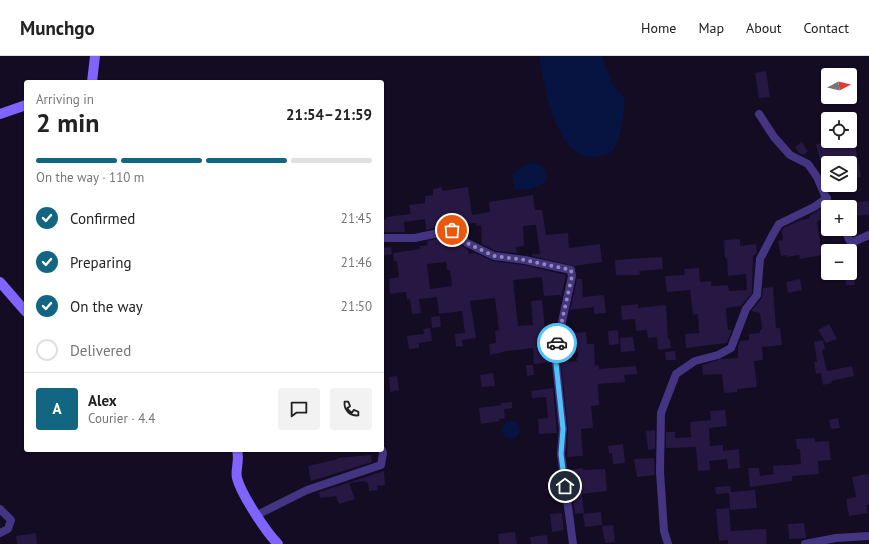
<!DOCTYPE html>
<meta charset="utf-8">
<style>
body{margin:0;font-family:"PT Sans",sans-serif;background:#f2f2f2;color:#222;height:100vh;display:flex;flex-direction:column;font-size:15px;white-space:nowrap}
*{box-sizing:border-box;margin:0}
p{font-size:13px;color:#767676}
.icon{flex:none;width:22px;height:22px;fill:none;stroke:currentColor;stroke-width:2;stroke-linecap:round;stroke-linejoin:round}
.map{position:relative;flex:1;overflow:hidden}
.details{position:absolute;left:24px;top:24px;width:360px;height:372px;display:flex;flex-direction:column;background:#fff;border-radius:4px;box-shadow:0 1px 3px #0004}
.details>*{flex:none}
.needle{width:26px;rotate:83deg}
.buttons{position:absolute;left:821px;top:12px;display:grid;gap:8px}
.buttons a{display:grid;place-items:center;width:36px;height:36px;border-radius:4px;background:#fff;box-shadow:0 1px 3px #0004;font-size:20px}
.pin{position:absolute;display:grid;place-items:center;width:34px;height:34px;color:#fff;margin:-17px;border:2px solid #fff;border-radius:50%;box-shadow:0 1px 4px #0007}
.courier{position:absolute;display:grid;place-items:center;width:40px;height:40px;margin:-20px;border:3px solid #4fc3f7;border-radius:50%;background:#fff;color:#222;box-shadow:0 1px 5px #0007}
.overview em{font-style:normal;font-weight:700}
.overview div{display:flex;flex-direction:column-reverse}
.overview{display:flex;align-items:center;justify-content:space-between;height:68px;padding:0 12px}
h1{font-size:26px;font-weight:700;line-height:30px}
.bar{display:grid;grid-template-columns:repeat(4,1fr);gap:6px 4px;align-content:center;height:48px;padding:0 12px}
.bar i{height:5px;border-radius:3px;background:#e0e0e0}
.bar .on{background:#136682}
.bar p{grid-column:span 4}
.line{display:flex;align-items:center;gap:10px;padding:0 12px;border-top:1px solid #e0e0e0}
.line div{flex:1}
.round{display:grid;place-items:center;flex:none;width:42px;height:42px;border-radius:4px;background:#f2f2f2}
ol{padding:0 12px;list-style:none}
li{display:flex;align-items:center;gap:12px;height:44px}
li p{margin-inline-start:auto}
li .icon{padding:4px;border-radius:50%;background:#136682;color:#fff;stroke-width:4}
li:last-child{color:#767676}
li i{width:22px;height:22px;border:2px solid #e0e0e0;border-radius:50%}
header{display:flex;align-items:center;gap:24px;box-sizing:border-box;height:56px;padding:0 20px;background:#fff;border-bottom:1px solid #e0e0e0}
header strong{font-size:19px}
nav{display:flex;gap:22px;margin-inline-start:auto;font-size:14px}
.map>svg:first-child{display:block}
</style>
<header>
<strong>Munchgo</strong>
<nav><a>Home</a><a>Map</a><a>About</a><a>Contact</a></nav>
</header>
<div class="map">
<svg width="869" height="488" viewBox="0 0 869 488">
<rect width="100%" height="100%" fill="#130c22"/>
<g fill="#071340">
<path d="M539 0H602L612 27 625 43C623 57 622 87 611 96 607 99 601 100 596 101 589 102 576 98 571 92 551 71 544 28 539 0Z"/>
<path d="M530 107C542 107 548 113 546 125 536 132 526 136 515 133L512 119 516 114Z"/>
<circle cx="511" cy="374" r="9"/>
</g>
<g fill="#271743" fill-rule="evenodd">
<polygon points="766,15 770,41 759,42 755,17"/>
<polygon points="854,84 861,121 851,122 850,107 833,107 832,103 820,104 816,88"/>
<polygon points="802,86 808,96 803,99 799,97 795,91"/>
<polygon points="442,131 442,135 468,131 472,159 490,156 489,146 533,139 535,154 542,154 546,179 568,177 569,192 600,188 602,206 574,210 532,200 532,198 540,198 536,169 523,170 524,190 516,191 517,197 496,195 482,188 481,169 477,170 476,167 451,169 426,174 425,163 404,166 405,176 382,176 382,164 387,163 386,161 411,158 409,149 425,147 425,140 433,139 433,133"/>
<polygon points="869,145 869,159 850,160 850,147"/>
<polygon points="822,152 828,159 817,166 822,199 800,203 799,199 787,201 787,199 781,200 778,185 783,184 782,175 783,172 801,164 810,162 809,160"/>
<path d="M450 180 451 190 461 189 468 194 469 198 475 197 493 205 524 209 566 219 561 242 560 239 544 240 542 222 541 221 513 224 518 270 533 269 531 245 542 244 545 274H555L550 297V306L534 308 533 292 507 295 490 299 489 288 496 287 495 275 499 274 495 242 470 245 476 282 462 284 463 290 456 291 455 278 465 277 462 255 439 258 437 241 419 243 421 257 412 258 410 243 407 244 406 236 390 238 389 223 399 221 397 205H394L393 197 420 193V190L428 189 427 185ZM446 206 447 214H450L452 230 430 233 427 208Z"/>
<polygon points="740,183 740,190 756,188 757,197 753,200 752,237 741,250 726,252 728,274 732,274 727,287 686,292 685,278 699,277 698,258 693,259 690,234 667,236 665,220 685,219 684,213 699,212 700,226 711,225 711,230 728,229 729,235 747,234 746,218 728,220 727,202 725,202 724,184"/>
<polygon points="391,191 392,198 382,200 382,192"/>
<polygon points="662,201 663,213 639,215 640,219 616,219 615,204"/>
<polygon points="845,218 854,218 855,229 846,229"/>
<polygon points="577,223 582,223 583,241 604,239 606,257 594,258 594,251 570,254"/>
<polygon points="800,223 802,234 788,237 786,226"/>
<polygon points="773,231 776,272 780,272 782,289 762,291 763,304 754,305 757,331 737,333 737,336 724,337 722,318 703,319 702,309 721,303 738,302 738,290 740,285 749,284 749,278 760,277 760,274 762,274 760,257 751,255 762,242 763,232"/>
<polygon points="638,248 638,252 666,249 668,283 670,283 671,292 658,294 657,281 648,282 647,274 636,275 635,263 622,264 621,250"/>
<polygon points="440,260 441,271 432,272 431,261"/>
<polygon points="829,268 837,283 826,287 818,274"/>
<polygon points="430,272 432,285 419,287 419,292 409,293 407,280 424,278 423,273"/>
<polygon points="618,274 619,288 609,289 608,275"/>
<polygon points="586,276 587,288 594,288 595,310 599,309 599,313 636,310 637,318 624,319 625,326 598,328 599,349 591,350 593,372 581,373 583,400 567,401 568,373 561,306 577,305 576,302 578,302 577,287 574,287 573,277"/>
<polygon points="633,281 635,295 621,296 620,282"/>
<polygon points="823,284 825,293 822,294 827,315 852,310 854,320 831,325 832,327 823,329 821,317 816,318 814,306 817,306 814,286"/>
<polygon points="675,295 676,304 666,304 665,296"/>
<polygon points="526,309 533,309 534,319 527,320"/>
<polygon points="493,317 495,330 482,331 480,319"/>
<polygon points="397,320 399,334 390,336 389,321"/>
<polygon points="553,332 557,377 539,378 538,363 548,362 546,341 532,342 531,335"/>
<polygon points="512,346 512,352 504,353 505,362 499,363 500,365 481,368 479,352 501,349 501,347"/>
<polygon points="725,354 727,370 709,372 710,390 723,389 723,395 739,393 740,412 728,413 727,403 709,405 710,414 698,415 696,391 666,392 666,376 675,376 675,382 691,381 690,366 711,364 710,355"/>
<polygon points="838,362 840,372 831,373 829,364"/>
<polygon points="655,374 655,393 648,394 646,375"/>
<polygon points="815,382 815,386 829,385 831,404 818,405 819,418 792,420 792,425 750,431 748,412 759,412 760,420 774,418 773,410 801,408 800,393 797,393 796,383"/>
<polygon points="623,388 625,407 613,408 612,397 609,397 608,390"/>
<polygon points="371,399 372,406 311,425 308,410 338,403 337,402"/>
<polygon points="654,402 655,419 637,421 634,403"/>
<polygon points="583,412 583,414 605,413 607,435 582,438 584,457 575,458 569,414"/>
<polygon points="384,415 385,429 377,430 378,434 369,435 368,426 365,427 365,425 349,427 355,443 339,448 336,440 320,442 319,436"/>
<polygon points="866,418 869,419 869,449 866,449 868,457 849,460 846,443 856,441 852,421"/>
<polygon points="730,430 731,436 755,434 757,452 730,454 729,437 716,438 715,431"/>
<polygon points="729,452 731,475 766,473 767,488 728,488 728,484 719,485 716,453"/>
<polygon points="601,456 602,469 585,471 583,458"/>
<polygon points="562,457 564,474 552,476 550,458"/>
<polygon points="804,467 806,482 789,483 788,468"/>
<polygon points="613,469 615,486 605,487 602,470"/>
<polygon points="515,476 517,488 499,488 498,478"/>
<polygon points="36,477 37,488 17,488 16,480"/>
<polygon points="547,479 548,488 531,488 530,481"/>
</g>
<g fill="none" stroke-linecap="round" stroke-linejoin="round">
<g stroke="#443583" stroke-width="8">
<polyline points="759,58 774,81 790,99 808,108 817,121 830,151"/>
<polyline points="844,173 851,187 869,179"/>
<polyline points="382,182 415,182 452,174 467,187 494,200 525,204 571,214 572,220 555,298 563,373 561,398 573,488"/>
<polyline points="0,453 11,464 8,473 0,477"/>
<polyline points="257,459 307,434 381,409 383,397 382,394"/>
<polyline points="668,488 664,475 660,416 661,357 676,318 695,305 718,299 731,292 746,253 757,239 760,203 772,180 779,168 814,151 827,142"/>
<polyline points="805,488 836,482 869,480"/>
</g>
<g stroke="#7f64ff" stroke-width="10">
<polyline points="92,26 95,0"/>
<polyline points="0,58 26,49"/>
<polyline points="0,226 26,256"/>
<path d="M237 394C240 404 235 414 237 422 241 438 266 476 278 488"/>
</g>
</g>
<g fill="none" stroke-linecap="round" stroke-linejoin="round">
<polyline stroke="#9489b2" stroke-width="4" stroke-dasharray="0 7.2" points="452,174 467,187 494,200 525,204 571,214 572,220 557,287"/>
<polyline stroke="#4fc3f7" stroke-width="5" points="557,287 555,298 563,373 561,398 565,430"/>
</g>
</svg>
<div class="buttons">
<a><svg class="needle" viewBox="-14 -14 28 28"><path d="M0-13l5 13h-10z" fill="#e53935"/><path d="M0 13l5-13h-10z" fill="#767676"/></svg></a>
<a><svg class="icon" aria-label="locate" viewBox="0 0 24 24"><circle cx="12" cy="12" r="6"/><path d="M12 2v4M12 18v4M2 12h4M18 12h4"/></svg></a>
<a><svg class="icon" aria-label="layers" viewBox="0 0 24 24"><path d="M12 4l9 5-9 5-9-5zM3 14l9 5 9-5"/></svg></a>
<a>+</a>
<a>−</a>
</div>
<div class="pin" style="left:452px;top:174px;background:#ea580c"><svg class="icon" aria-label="bag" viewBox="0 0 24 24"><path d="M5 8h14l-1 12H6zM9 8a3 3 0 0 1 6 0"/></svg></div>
<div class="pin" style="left:565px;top:430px;background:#1f2937"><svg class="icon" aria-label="home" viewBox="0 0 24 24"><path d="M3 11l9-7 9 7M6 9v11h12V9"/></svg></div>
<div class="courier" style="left:557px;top:287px"><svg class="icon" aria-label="car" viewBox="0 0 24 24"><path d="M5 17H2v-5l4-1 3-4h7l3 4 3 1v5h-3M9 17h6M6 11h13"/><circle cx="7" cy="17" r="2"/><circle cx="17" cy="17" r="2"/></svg></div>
<section class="details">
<div class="overview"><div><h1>2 min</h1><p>Arriving in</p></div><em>21:54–21:59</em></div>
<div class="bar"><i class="on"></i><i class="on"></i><i class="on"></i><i></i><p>On the way · 110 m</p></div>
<ol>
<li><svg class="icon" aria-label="check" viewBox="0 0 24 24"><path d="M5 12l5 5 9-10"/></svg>Confirmed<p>21:45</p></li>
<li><svg class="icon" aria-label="check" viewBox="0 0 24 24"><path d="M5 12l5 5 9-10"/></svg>Preparing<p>21:46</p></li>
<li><svg class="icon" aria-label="check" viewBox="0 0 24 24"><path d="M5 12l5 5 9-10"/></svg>On the way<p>21:50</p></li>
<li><i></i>Delivered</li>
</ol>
<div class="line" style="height:72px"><b class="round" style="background:#136682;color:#fff">A</b><div><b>Alex</b><p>Courier · 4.4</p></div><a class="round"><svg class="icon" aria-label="chat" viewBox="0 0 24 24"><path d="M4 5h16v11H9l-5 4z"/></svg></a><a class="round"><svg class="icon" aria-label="phone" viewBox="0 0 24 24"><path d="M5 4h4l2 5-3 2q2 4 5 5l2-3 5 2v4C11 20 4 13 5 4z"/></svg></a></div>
</section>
</div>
